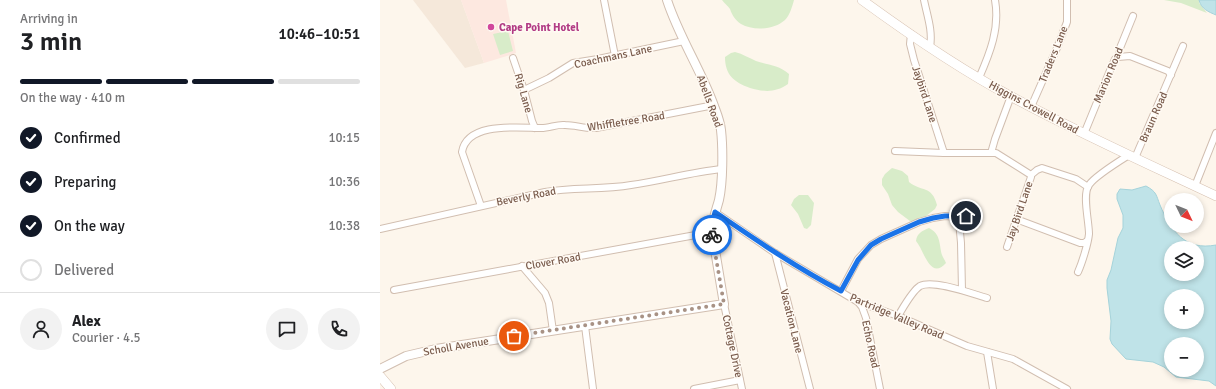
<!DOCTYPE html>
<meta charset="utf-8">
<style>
body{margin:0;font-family:Signika,sans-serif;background:#f2f2f2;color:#202124;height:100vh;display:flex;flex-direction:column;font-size:15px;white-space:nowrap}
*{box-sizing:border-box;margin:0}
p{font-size:13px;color:#757577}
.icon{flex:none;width:22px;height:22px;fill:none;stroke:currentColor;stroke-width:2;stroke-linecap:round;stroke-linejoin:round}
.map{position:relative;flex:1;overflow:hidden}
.drawer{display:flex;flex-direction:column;background:#fff;width:380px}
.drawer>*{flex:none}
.needle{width:26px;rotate:133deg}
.controls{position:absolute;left:784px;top:193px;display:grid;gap:8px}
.controls a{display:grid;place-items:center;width:40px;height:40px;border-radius:50%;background:#fff;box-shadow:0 2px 6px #0003;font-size:20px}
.pin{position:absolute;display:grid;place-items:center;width:34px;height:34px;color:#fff;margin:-17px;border:2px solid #fff;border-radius:50%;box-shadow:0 1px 4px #0007}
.courier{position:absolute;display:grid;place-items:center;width:40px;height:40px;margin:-20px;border:3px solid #1a73e8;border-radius:50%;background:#fff;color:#222;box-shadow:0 1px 5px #0007}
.overview em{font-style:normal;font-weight:600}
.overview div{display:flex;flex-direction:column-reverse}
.overview{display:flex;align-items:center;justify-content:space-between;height:68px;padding:0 20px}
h1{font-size:26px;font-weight:600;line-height:30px}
.bar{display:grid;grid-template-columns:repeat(4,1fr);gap:6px 4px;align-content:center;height:48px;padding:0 20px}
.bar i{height:5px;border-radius:3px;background:#e0e0e0}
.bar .current{background:#111827}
.bar p{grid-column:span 4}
.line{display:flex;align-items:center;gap:10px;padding:0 20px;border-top:1px solid #e0e0e0}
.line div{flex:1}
.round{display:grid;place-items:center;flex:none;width:42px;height:42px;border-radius:21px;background:#f2f2f2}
ol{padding:0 20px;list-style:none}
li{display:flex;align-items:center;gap:12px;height:44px}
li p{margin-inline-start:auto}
li .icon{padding:4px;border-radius:50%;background:#111827;color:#fff;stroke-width:4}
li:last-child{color:#757577}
li i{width:22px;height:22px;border:2px solid #e0e0e0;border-radius:50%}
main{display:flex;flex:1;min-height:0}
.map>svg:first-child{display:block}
</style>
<main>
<section class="drawer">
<div class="overview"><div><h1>3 min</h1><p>Arriving in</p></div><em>10:46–10:51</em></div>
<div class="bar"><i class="current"></i><i class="current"></i><i class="current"></i><i></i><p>On the way · 410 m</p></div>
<ol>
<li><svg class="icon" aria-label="check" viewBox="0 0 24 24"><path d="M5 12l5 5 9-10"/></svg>Confirmed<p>10:15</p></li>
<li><svg class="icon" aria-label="check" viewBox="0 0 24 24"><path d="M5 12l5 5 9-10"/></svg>Preparing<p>10:36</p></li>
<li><svg class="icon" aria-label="check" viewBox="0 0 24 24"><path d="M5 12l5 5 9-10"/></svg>On the way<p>10:38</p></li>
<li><i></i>Delivered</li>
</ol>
<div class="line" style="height:72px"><a class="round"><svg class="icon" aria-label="person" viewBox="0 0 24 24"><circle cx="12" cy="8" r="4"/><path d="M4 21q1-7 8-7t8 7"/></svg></a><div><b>Alex</b><p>Courier · 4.5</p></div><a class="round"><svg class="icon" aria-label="chat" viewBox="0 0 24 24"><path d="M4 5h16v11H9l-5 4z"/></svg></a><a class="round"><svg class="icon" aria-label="phone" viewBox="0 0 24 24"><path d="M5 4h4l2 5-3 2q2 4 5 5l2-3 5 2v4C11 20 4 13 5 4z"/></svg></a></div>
</section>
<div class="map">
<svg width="836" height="389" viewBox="0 0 836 389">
<rect width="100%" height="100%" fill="#fdf6ec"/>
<polygon fill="#f5e8da" points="33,0 81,0 104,63 85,68"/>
<polygon fill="#fde8e0" points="81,0 126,0 136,53 104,63"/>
<g fill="#d8ecc9">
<path d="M342 0H414C412 7 410 15 405 20 394 30 373 31 361 24 355 20 352 15 350 9 348 6 344 3 342 0Z"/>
<polygon points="784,0 819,0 819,3 827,13 801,3"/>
<polygon points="128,31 133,51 120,55 113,34"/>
<path d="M355 52C363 54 369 58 376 61 388 65 399 65 409 74L408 84C395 93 384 92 370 88 354 82 345 75 345 57L351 53Z"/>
<path d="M512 168 522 171 528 176 529 182C541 192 552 185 557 205L555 209 546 216 535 221H530L518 212 512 205 508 194 502 185V179L505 174Z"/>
<polygon points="419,195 428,195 434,203 431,225 427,229 424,228 418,214 411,205 414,199"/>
<path d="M549 228C561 234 559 244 562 255 563 258 565 260 566 263 550 281 544 250 536 241 537 233 542 231 549 228Z"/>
</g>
<g fill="#bfe3e8" stroke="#a5d3da" fill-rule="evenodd">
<path d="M819 0H836V15C829 12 821 9 819 0Z"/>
<path d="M766 186C777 192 776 195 780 205 791 231 805 251 836 245V386L829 381 796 377 784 367 773 362 746 359 732 344 730 339 731 321 727 288V280L731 270 738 238 743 228V215L737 199V194L740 189 752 190ZM791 248H817V274H791ZM791 296H817V322H791ZM791 344H817V370H791Z"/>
</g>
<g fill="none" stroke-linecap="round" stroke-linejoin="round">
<g stroke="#d1beb0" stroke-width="8">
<g id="minor">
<polyline points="224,0 235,56"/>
<path d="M544 0C547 15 553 31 550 47"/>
<polyline points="531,34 530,44 534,60 564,153"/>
<polyline points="738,57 750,56 788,71 791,75"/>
<polyline points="133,58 144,90 152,121 155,128"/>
<path d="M599 78C610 53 620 28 615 0"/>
<polyline points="144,90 169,78 193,63 218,59 304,41"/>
<polyline points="651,107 677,48 687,22 687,0"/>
<polyline points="704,134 731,68 735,59 738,57 740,48 753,16"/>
<polyline points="515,151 564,153 616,153 651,175"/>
<polyline points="611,153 615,139 631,96"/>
<polyline points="755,158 803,46"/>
<polyline points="651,175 657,170 662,168 696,179 708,187"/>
<polyline points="815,186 836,133"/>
<path d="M101 206 82 152C87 121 140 128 161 128 170 128 177 124 185 125 196 125 205 129 216 128L334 105"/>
<polyline points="335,212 395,253 478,302 518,316 587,346 633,359 687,389"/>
<polyline points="577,217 579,221 581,243 582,290"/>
<polyline points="636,219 700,243 704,243 707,241"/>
<path d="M0 229 165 192C193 187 222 190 251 185 281 181 311 172 342 169"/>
<polyline points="627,247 651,177 651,175"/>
<polyline points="395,253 430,389"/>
<polyline points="142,266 165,293 169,303 173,331"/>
<path d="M698 272C702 263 708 244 709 234 709 221 702 194 709 185 714 177 741 160 749 155"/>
<polyline points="14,290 332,232"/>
<polyline points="461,291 478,259 491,245 501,239 539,222 553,218 565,216 577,217 594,215"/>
<polyline points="478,302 482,307 486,318 500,389"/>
<polyline points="344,304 362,389"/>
<path d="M518 316C523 308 532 291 540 286 553 279 593 294 607 298"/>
<polyline points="205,326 213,389"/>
<polyline points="607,352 613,389"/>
<polyline points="314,389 360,380"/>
</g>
</g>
<g stroke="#d1beb0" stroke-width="10">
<path id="tertiary" d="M0 369 26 356 56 349 344 304 332 232C332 221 336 211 339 200 343 182 343 148 341 130 340 121 337 114 334 106 321 70 299 37 287 0"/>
</g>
<g stroke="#d6c0b0" stroke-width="10">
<g id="secondary">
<path d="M482 0C530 35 579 69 632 97 699 133 768 164 836 196"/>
<polyline points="0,376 11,389"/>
</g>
</g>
<use href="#minor" stroke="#fff" stroke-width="6"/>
<use href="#tertiary" stroke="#fff" stroke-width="8"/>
<use href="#secondary" stroke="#fff" stroke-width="9"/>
</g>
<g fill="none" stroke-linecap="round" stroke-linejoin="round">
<polyline stroke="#a89285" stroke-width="4" stroke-dasharray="0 7.2" points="134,336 344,304 332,235"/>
<path stroke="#1a73e8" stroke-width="5" d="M332 235V224L335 212C376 240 417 268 461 291L478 260 491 245 501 239 539 222 553 218 565 216H586"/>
</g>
<circle fill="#d1479c" stroke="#fffaf3" stroke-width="1.5" cx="111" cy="27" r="4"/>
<g text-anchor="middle" stroke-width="3" stroke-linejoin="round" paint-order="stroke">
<g font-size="11" font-weight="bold" fill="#b23c85" stroke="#fffaf3" text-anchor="start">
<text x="119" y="31">Cape Point Hotel</text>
</g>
<g font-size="11" fill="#7a5c4d" stroke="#fffaf3">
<text transform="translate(673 54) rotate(-68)" y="4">Traders Lane</text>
<text transform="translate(233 56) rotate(-12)" y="4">Coachmans Lane</text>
<text transform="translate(728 75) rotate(-67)" y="4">Marion Road</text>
<text transform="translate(144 93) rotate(74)" y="4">Rig Lane</text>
<text transform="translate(545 94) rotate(72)" y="4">Jaybird Lane</text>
<text transform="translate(330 101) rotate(70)" y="4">Abells Road</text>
<text transform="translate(654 107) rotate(28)" y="4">Higgins Crowell Road</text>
<text transform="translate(773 117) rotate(-66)" y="4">Braun Road</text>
<text transform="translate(246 121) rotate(-9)" y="4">Whiffletree Road</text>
<text transform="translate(146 196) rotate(-11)" y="4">Beverly Road</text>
<text transform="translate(639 211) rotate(-71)" y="4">Jay Bird Lane</text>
<text transform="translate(173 261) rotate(-10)" y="4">Clover Road</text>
<text transform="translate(517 316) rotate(23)" y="4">Partridge Valley Road</text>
<text transform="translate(412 321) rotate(76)" y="4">Vacation Lane</text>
<text transform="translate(491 344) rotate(78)" y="4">Echo Road</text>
<text transform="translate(76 346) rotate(-10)" y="4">Scholl Avenue</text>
<text transform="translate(353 346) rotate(78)" y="4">Cottage Drive</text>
</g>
</g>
</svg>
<div class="controls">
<a><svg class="needle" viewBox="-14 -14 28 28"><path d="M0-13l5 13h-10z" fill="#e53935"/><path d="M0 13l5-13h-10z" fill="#757577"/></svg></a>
<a><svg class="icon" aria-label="layers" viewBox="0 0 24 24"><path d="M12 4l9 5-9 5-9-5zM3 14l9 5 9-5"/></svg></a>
<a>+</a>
<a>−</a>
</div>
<div class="pin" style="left:134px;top:336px;background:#ea580c"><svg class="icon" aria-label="bag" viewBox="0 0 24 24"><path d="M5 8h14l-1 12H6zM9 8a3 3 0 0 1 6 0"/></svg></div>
<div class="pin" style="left:586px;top:216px;background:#1f2937"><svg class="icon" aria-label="home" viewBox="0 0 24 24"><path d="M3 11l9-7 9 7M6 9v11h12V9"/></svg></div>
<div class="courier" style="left:332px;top:235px"><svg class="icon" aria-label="bike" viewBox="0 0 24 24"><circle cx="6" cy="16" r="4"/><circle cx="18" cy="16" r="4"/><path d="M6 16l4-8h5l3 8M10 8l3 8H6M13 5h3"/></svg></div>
</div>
</main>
